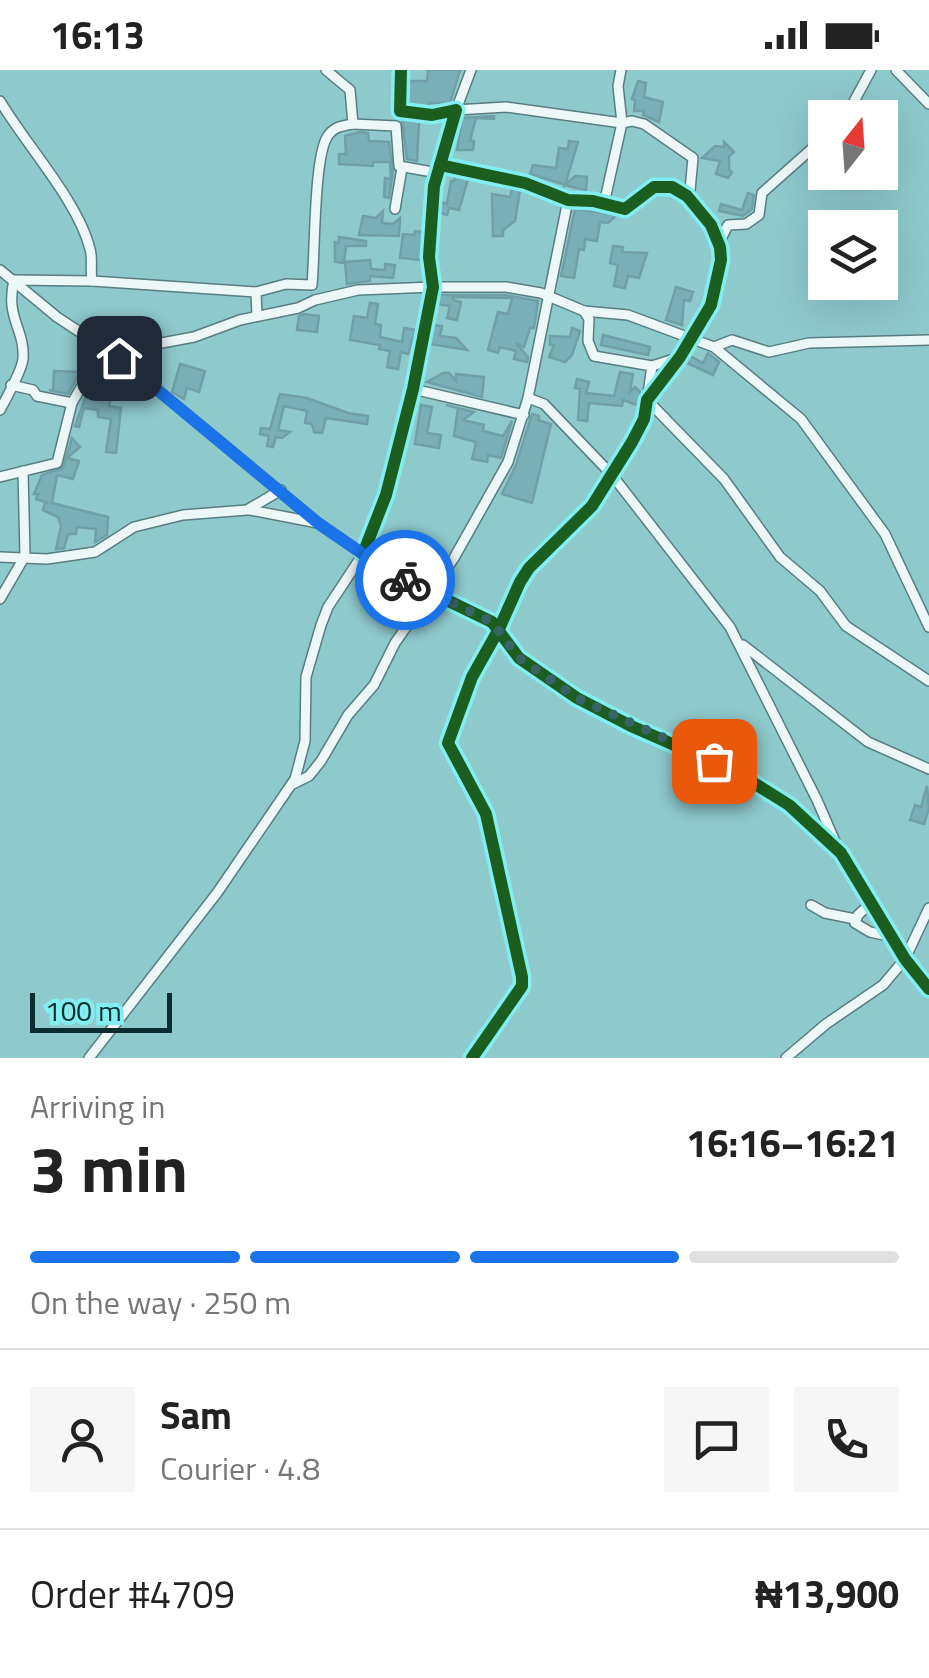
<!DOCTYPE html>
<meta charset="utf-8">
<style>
body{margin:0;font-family:"Titillium Web",sans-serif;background:#f6f6f6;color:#222;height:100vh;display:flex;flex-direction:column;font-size:38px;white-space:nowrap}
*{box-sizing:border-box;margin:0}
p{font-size:32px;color:#767676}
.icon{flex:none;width:55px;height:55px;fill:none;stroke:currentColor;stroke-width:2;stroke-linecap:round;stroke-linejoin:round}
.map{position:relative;height:988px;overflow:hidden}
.drawer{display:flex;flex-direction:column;background:#fff;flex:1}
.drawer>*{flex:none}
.needle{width:65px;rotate:17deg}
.buttons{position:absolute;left:808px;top:30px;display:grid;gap:20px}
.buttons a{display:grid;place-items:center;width:90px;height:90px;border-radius:0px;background:#fff;box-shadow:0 10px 40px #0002;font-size:50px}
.scale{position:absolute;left:30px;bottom:25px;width:142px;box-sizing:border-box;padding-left:10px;border:5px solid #0a2e30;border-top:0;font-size:28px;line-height:35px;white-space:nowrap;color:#0a2e30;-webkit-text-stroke:8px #83eef2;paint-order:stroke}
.pin{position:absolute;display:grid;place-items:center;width:85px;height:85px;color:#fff;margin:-42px;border-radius:20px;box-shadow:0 5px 15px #0006}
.courier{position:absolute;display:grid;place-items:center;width:100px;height:100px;margin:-50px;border:8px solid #1a73e8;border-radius:50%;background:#fff;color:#222;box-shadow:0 2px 12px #0007}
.overview em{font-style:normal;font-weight:700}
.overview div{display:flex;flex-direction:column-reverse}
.overview{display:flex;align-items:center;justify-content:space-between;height:170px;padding:0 30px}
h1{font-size:65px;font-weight:700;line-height:75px}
.bar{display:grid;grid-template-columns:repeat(4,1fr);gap:15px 10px;align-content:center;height:120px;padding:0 30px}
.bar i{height:12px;border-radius:8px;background:#e0e0e0}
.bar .selected{background:#1a73e8}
.bar p{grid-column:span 4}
.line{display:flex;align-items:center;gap:25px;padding:0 30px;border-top:2px solid #e0e0e0}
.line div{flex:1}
.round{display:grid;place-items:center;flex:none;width:105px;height:105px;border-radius:0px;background:#f6f6f6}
.status{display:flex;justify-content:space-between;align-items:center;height:70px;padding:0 50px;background:#fff;direction:ltr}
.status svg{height:28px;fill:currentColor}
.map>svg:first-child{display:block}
</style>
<div class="status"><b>16:13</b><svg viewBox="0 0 49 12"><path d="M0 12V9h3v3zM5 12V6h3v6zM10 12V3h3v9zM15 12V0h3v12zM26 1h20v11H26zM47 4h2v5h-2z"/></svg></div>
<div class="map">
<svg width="929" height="988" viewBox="0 0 929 988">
<rect width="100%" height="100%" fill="#8ec9cc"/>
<g fill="#79b0b8" stroke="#719fa6" stroke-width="2.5">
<polygon points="428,0 460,0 450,33 430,33 429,36 408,34 409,11 427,11"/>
<polygon points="638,11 646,13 644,27 663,32 659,52 643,45 644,41 634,41 635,30 632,29"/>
<polygon points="494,46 494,49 476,48 470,71 474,71 473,80 457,80 462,48"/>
<polygon points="402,49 419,52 417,91 407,89"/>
<polygon points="360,62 368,63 369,71 389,72 393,102 389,128 384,127 385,108 391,109 390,92 373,92 373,96 339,94 339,84 346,84 345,66"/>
<polygon points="569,71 578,72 565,115 575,106 587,107 586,120 572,117 530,104 533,95 556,98 559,78 568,79"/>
<polygon points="724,72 734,82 729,86 729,100 732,102 728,108 716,104 720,91 702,88 715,76 724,77"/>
<polygon points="455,107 468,109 459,140 449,138 447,145 440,143 441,132 447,134 451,111 454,111"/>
<polygon points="512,119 520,120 515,151 503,160 503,166 493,166 492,124 510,127"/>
<polygon points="748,123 754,125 752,139 743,146 719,141 721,134 742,140"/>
<polygon points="575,139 617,145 608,153 600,152 597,171 585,169 584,180 579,179 574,208 561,206"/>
<polygon points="383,141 382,153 393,154 400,148 399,166 359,165 363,146 376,148"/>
<polygon points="415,161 423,162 421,190 400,188 403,164 414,165"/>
<polygon points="339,167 366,171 366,176 346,176 344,193 335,192 335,172 339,173"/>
<polygon points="613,176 623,177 622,182 647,183 639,208 628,206 625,218 614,216 618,195 610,193"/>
<polygon points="370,190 371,199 385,200 385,194 395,195 393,208 370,206 370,211 347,214 345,192"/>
<polygon points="676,217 693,222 690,231 684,230 682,255 666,250"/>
<polygon points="440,225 505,225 538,231 534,258 530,258 524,277 516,273 528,287 527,292 514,289 516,281 500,277 498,283 488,280 498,242 508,244 512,228 453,227 453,230 461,232 457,250 447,248 450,236 438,234"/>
<polygon points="370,233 378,234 375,254 381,255 380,267 402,272 404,258 416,260 408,284 401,282 398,299 387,297 390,281 379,279 380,275 350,270 354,246 367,248"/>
<polygon points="304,244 319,246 317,262 297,260 299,246"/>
<polygon points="434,255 442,256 440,266 456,268 467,280 430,274"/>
<polygon points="572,258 580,261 572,285 565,292 549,287 554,275 550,275 550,266 570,267"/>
<polygon points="603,265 650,277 648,285 601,275"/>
<polygon points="708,283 719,292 713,305 687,293 690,286 703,293"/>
<polygon points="180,294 205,301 199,322 187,318 184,329 172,322"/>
<polygon points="54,301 80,302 68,324 49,320 53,321"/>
<polygon points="620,302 633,304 630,322 635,317 640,322 637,335 623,330 622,336 589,333 587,351 578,350 580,319 575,318 577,309 589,312 586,323 614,326"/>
<polygon points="443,303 449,303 456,311 456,304 484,307 482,327 427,312"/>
<polygon points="100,320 112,324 109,336 121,338 116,383 106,382 111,349 98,347 98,340 84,338 79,357 75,356 86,325 97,328"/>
<polygon points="280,324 307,328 348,343 368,346 367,354 326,348 322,363 314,362 312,354 305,353 307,341 284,336 278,360 290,362 282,368 276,367 273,377 267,376 269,366 260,364 261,358 270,359"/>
<polygon points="421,335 432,337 427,363 441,365 439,378 415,374"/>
<polygon points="446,335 474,342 463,350 484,355 483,361 503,366 512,351 501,388 488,385 487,392 472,389 476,372 454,366 458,338"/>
<polygon points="532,344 539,346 538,350 551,354 532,433 502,424 516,395"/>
<polygon points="72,368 80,377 67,388 79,391 73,409 57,405 52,433 108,447 107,465 95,472 96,459 77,457 76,464 68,464 64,478 56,479 61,456 58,447 43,440 45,433 48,433 36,429 38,424 34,424 42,405 63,398"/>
<polygon points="927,716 929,738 924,754 910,750 915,735 921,737"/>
</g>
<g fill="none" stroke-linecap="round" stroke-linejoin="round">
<g stroke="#587e80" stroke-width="12">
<g id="minor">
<polyline points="326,0 350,20 353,54 396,56 399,96 438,103"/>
<polyline points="401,0 400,41 432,45 456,40 434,116 429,187 433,217 413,319 386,425 363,484 389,502 492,552 519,588 577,628 631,656 736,702 789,735 841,783 905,889 929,919"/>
<polyline points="471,0 456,40 506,37 622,53 632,51 644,54 693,88 689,131"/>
<polyline points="896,0 929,34"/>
<path d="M0 31C26 75 78 131 90 179 93 189 90 200 92 211"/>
<polyline points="845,48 871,0"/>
<polyline points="440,95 525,113 568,130 593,131 625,139 654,117 672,117 687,126 711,155 720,177 721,190 711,235 680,287 647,330 644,349 632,372 592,436 529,498 520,512 499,559 472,607 448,673 486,744 522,907 522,916 472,988"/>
<polyline points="604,134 622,53 618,16 621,0"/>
<polyline points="395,139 402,98"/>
<polyline points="719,173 728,155 746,154 759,145 762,123 825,67"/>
<polyline points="0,200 57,247 119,288 318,453 363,484 328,537 321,555 306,607 305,671 295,709 217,823 89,988"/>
<polyline points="584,241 628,245 714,277 801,349 885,464 929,557"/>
<path d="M257 246 256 222 286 214 312 215C315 182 314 94 326 69 332 57 341 56 353 54"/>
<polyline points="714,277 732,270 769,282 809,273 929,270"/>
<polyline points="119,288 156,274 194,267 240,250 298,238 315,230 358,220 433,217 506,217 541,223 584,241 589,249 588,271 594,286 652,296 647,330 724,409 780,487 820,521 846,556 929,611"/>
<polyline points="652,296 680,287"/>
<polyline points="11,315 33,320 37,326 72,333"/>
<polyline points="413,319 524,345"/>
<polyline points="528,328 544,334 612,405 730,557 817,730 837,776"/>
<path d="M0 340C6 329 22 300 23 289 25 258 5 249 14 210L92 211 256 222"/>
<polyline points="0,407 57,393 72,333 103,279"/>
<polyline points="250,440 318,453"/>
<polyline points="0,487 47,489 95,482 134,457 183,445 247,440 281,420"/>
<polyline points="0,529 25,486 23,401"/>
<polyline points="743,575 868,672 929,699"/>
<polyline points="293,714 309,706 321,691 348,645 374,615 395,573 454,488 508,392 528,328 568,130"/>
<polyline points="872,832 858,845 855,853 870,862 893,867"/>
<polyline points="811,835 825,843 855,849"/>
<polyline points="786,988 826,954 883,915 905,889 929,838"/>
</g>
</g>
<use href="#minor" stroke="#eef7f7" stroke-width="9"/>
<g stroke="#83eef2" stroke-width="19">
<g id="cycleway">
<polyline points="401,0 400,41 432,45 456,40 434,116 429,187 433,217 413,319 386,425 363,484 389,502 492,552 519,588 577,628 631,656 736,702 789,735 841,783 905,889 929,919"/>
<polyline points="440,95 525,113 568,130 593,131 625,139 654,117 672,117 687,126 711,155 720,177 721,190 711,235 680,287 647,330 644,349 632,372 592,436 529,498 520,512 499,559 472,607 448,673 486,744 522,907 522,916 472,988"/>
</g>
</g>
<use href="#cycleway" stroke="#1b5e20" stroke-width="12"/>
</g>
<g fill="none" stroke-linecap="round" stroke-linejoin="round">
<polyline stroke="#386467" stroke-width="10" stroke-dasharray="0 18" points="405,510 492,552 519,588 577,628 714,691"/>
<polyline stroke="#1a73e8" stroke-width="12" points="119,288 318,453 389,502 405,510"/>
</g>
</svg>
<div class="buttons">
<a><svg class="needle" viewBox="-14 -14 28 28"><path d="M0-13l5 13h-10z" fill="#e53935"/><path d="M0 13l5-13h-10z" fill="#767676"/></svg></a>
<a><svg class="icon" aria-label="layers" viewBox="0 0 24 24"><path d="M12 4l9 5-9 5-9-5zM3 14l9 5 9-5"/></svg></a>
</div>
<div class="scale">100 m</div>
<div class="pin" style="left:714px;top:691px;background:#ea580c"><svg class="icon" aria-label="bag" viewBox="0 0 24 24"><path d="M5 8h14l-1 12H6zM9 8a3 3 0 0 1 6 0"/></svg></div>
<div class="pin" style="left:119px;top:288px;background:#1f2937"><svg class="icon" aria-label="home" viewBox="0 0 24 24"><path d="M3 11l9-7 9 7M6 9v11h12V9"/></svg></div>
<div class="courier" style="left:405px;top:510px"><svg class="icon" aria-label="bike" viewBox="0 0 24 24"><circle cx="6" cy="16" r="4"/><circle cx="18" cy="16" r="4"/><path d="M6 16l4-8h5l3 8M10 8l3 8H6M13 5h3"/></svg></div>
</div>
<section class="drawer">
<div class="overview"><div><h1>3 min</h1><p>Arriving in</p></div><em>16:16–16:21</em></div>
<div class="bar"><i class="selected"></i><i class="selected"></i><i class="selected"></i><i></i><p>On the way · 250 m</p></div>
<div class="line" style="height:180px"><a class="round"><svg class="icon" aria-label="person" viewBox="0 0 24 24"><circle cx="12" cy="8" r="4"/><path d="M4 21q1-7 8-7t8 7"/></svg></a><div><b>Sam</b><p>Courier · 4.8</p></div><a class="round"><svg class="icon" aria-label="chat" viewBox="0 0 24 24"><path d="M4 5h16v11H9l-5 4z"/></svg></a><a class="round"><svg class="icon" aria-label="phone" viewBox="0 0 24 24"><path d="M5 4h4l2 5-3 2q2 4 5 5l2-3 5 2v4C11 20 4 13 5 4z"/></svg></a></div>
<div class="line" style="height:130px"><div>Order #4709</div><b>₦13,900</b></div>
</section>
